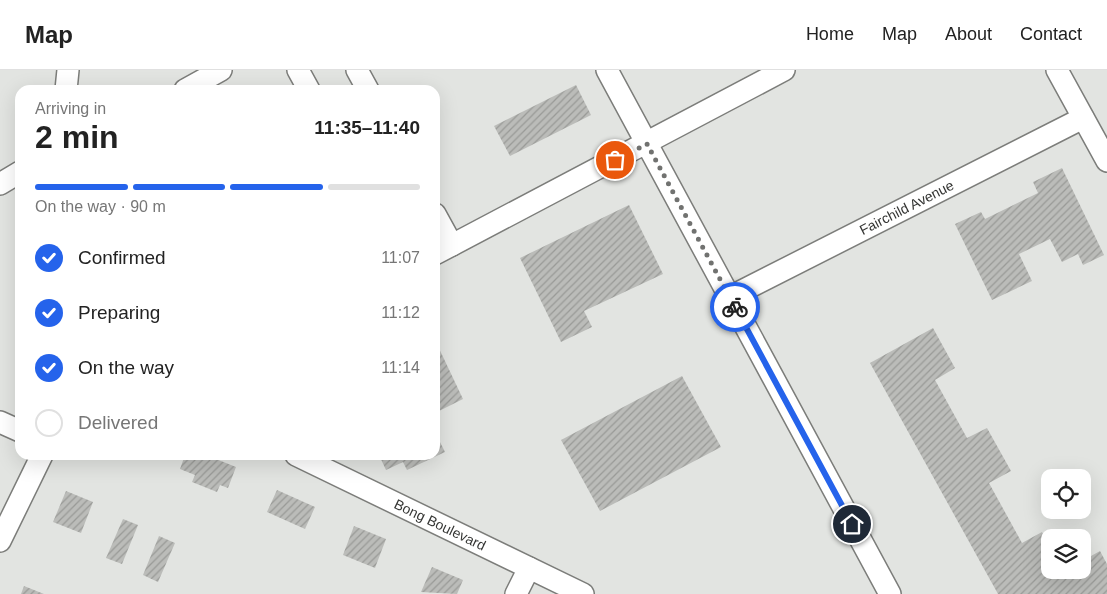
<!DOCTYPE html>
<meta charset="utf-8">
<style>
body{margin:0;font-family:Helvetica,sans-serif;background:#f2f2f2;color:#222;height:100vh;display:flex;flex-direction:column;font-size:19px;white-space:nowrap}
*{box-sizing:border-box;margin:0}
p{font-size:16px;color:#767676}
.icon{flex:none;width:28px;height:28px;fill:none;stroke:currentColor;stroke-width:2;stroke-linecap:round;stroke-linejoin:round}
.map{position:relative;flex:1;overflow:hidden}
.side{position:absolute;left:15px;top:15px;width:425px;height:375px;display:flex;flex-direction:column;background:#fff;border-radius:15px;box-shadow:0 5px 20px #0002}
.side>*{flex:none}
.buttons{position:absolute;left:1041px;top:399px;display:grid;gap:10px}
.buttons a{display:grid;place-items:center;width:50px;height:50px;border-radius:10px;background:#fff;box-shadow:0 5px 20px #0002;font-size:25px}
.pin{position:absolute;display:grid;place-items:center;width:42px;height:42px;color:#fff;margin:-21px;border:2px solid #fff;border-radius:50%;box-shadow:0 1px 5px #0007}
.courier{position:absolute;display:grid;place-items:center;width:50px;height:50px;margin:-25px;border:4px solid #2563eb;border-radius:50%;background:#fff;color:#222;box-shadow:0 1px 6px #0007}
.head em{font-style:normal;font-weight:700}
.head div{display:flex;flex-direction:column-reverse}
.head{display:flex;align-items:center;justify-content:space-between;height:85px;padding:0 20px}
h1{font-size:32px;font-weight:700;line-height:38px}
.bar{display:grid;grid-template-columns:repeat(4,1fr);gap:8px 5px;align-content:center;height:60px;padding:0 20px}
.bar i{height:6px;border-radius:4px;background:#e0e0e0}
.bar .on{background:#2563eb}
.bar p{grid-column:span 4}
ol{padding:0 20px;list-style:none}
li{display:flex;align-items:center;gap:15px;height:55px}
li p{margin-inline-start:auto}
li .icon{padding:5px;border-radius:50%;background:#2563eb;color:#fff;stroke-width:4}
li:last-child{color:#767676}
li i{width:28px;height:28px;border:2px solid #e0e0e0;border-radius:50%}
header{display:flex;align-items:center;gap:30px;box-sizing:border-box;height:70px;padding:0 25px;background:#fff;border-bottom:1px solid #e0e0e0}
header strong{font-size:24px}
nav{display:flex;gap:28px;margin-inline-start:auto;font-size:18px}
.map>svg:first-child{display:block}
</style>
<header>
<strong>Map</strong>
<nav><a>Home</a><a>Map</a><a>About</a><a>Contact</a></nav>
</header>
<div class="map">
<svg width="1107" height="524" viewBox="0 0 1107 524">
<defs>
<pattern id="building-hatch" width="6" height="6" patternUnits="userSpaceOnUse" patternTransform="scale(1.25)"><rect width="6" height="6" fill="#bbbcb9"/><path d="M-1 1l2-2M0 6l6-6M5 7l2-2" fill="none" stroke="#999a97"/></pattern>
</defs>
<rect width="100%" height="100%" fill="#e2e4e1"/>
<g fill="url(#building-hatch)">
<polygon points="576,15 591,45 510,86 494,56"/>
<polygon points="1062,98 1104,185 1083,195 1078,184 1062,192 1050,169 1019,184 1032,211 992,230 955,154 981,142 985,149 1038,123 1033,112"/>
<polygon points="629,135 663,204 584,241 592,257 561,272 520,188"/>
<polygon points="933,258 955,298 935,310 967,368 987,358 1011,401 989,413 1022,473 1042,462 1050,478 1050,500 1082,500 1082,491 1100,481 1107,494 1107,524 998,524 870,293"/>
<polygon points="435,270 463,329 435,343"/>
<polygon points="682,306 721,377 600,441 561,370"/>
<polygon points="435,362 445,382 407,400 403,392 386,400 379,385 435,385"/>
<polygon points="185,385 206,385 236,397 228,418 220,415 217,422 192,412 195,405 180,399"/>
<polygon points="277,420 315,437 305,459 267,442"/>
<polygon points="66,421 93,432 81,463 53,452"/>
<polygon points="123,449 138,455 122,494 106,488"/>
<polygon points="354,456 386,469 375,498 343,485"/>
<polygon points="159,466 175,473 158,512 143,505"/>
<polygon points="432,497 463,510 457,524 421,522"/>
<polygon points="24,516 44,524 21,524"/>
</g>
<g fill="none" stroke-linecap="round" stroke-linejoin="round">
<g stroke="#7c7d7a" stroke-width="24">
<g id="minor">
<polyline points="298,0 309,20"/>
<polyline points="357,0 368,20"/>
<polyline points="607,0 890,524"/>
<polyline points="1057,0 1107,91"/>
<polyline points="66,20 68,0"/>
<polyline points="185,20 221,0"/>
<polyline points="0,114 20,102"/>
<polyline points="435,144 452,175"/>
<polyline points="435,184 784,0"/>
<path id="s1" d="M730 227 1083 48"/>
<polyline points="0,352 20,361"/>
<path id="s2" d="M296 385 583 524"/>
<polyline points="0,471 42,385"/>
<polyline points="516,524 529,498"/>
</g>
</g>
<use href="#minor" stroke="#fff" stroke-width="21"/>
</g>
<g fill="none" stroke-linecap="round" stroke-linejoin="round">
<polyline stroke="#717270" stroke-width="5" stroke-dasharray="0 9" points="615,90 647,74 735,237"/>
<polyline stroke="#2563eb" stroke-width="6" points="735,237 852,454"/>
</g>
<g text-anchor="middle" stroke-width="5" stroke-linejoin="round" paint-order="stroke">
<g font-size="14" fill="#343533" stroke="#fff">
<text dy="5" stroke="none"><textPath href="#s1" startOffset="198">Fairchild Avenue</textPath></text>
<text dy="5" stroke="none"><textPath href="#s2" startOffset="160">Bong Boulevard</textPath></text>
</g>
</g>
</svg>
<div class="buttons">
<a><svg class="icon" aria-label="locate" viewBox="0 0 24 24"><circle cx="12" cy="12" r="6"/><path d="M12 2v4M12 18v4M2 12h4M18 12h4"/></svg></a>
<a><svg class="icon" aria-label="layers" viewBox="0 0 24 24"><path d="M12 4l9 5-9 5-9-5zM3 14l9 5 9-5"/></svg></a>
</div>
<div class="pin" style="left:615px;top:90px;background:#ea580c"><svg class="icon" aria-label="bag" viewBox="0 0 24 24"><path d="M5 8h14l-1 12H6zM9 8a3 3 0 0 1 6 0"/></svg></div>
<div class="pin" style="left:852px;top:454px;background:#1f2937"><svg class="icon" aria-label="home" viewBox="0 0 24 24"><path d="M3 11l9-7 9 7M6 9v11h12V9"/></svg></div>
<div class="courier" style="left:735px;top:237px"><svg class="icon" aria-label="bike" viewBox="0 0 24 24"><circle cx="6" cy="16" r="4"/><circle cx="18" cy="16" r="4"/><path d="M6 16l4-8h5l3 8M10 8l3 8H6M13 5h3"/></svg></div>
<section class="side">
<div class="head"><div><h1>2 min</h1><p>Arriving in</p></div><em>11:35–11:40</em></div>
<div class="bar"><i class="on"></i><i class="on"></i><i class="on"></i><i></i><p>On the way · 90 m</p></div>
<ol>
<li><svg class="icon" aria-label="check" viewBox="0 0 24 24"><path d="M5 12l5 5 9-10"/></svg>Confirmed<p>11:07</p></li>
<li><svg class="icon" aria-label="check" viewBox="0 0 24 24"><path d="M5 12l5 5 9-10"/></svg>Preparing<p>11:12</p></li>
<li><svg class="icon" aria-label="check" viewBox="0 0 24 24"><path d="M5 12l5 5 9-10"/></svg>On the way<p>11:14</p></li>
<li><i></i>Delivered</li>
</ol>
</section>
</div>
